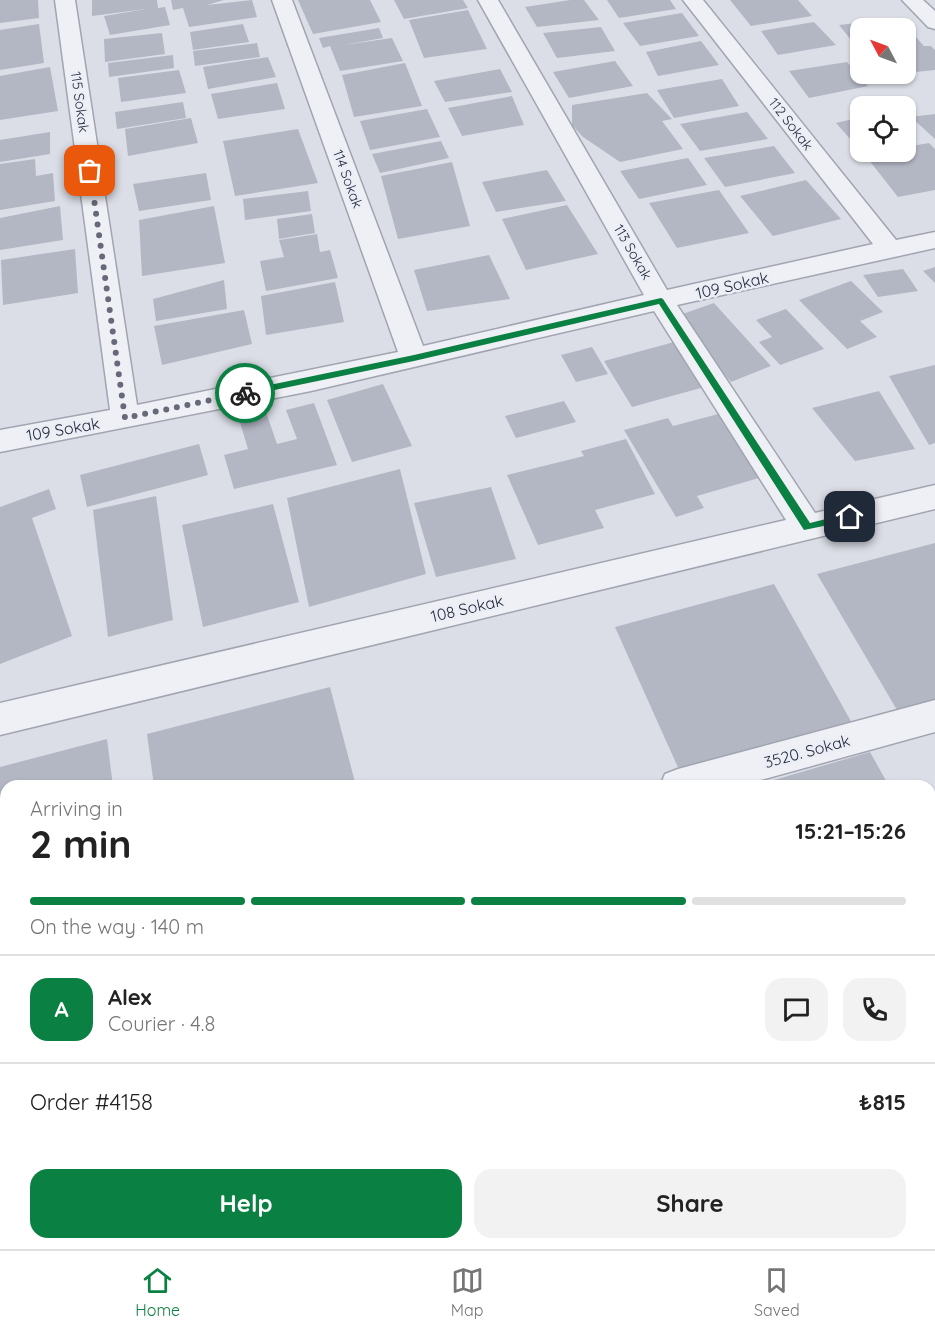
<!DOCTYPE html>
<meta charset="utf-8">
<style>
body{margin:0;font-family:Quicksand,sans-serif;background:#f2f2f2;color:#222;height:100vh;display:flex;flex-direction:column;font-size:22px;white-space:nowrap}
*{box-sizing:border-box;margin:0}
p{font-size:20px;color:#767676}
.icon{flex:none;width:33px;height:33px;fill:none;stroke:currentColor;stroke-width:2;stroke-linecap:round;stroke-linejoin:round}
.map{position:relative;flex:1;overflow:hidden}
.drawer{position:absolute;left:0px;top:780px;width:936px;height:470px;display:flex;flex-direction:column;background:#fff;border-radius:18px 18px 0 0;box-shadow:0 2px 4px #0004}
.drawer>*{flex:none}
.needle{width:39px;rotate:311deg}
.controls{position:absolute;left:850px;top:18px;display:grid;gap:12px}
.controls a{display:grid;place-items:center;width:66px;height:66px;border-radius:12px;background:#fff;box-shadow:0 2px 4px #0004;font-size:30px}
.pin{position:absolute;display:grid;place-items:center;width:51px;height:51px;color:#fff;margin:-26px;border-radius:12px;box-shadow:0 3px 9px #0006}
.courier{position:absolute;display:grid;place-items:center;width:60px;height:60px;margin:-30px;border:4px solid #0b8043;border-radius:50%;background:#fff;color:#222;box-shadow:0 2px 8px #0007}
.head em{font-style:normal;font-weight:700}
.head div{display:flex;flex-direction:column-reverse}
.head{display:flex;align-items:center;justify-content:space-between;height:102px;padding:0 30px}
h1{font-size:39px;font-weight:700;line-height:45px}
.bar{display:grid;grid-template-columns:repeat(4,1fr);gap:9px 6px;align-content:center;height:72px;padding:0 30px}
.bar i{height:8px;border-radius:4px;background:#e0e0e0}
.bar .selected{background:#0b8043}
.bar p{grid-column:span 4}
.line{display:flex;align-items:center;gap:15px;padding:0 30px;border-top:2px solid #e0e0e0}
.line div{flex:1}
.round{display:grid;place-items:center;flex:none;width:63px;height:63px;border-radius:18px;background:#f2f2f2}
.primary-button{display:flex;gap:12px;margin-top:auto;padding:12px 30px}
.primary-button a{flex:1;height:69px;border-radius:18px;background:#0b8043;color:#fff;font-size:24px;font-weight:700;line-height:69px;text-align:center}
.primary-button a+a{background:#f2f2f2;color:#222}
.dock{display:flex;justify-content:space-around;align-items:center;height:84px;border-top:2px solid #e0e0e0;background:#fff;font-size:16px;color:#767676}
.dock a{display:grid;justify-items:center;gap:3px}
.dock .selected{color:#0b8043}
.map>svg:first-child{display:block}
</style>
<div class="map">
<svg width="935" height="1249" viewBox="0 0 935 1249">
<rect width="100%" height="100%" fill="#dcdee7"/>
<g fill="#b3b7c4">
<polygon points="0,0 38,0 39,18 0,23"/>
<polygon points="92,0 157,0 158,8 165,7 170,25 110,35 104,16 146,9 92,16"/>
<polygon points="171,0 224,0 207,5 252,0 257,17 189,27 183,8 173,10"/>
<polygon points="298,0 370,0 381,22 313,34"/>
<polygon points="394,0 463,0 468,8 404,19"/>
<polygon points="570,0 584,0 599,20 537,27 525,7"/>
<polygon points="607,0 670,0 676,9 619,18"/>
<polygon points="730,0 798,0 812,16 751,26"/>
<polygon points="468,10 487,49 424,58 409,20"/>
<polygon points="682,13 699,36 640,46 623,23"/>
<polygon points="899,18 924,46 931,46 935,50 935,70 906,73 906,28 861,28 861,52 839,25"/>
<polygon points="814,22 836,45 778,55 761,31"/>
<polygon points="39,24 44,63 0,70 0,30"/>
<polygon points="243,24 249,42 193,50 190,32"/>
<polygon points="601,27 615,51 557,58 543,33"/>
<polygon points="379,28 383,38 343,45 392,38 403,61 340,71 330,46 323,48 319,38"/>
<polygon points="162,33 165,54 105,62 104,39"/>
<polygon points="701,41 719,65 658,76 646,52"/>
<polygon points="257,43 260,57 195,66 193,51"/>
<polygon points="173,55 174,68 109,77 108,63"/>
<polygon points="268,57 276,77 208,89 203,67"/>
<polygon points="615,61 633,86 569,98 553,72"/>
<polygon points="847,62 868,86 809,98 789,71"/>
<polygon points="405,63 422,106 354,117 342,75"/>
<polygon points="50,67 58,111 0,120 0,76"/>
<polygon points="500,69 512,92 445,102 434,81"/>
<polygon points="179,70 186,93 121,102 118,78"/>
<polygon points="722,79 739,106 674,118 657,90"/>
<polygon points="277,83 285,109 218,119 211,94"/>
<polygon points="647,93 672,119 662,121 683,149 620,162 583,137 572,125 572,105"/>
<polygon points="512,96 524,125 462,136 448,108"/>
<polygon points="183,102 186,118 117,129 115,112"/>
<polygon points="427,109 440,137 370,150 360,121"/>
<polygon points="747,112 768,139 700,151 680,124"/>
<polygon points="935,114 935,139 911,117"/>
<polygon points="861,117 861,151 836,123"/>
<polygon points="191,118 198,143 128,156 125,129"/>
<polygon points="906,124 917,139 906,141"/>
<polygon points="298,129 318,183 235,196 223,141"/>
<polygon points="50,132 50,154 0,162 0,140"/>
<polygon points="441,141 449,158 380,173 372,154"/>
<polygon points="929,143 935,149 935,190 898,197 865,155 885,152 906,152 906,147"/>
<polygon points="774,146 795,173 725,187 704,158"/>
<polygon points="688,158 707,185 639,199 620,171"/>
<polygon points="35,159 36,176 53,173 55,201 0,210 0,164"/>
<polygon points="452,162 470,226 398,239 381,176"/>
<polygon points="547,170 566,201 496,212 482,182"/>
<polygon points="206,173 211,200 139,211 133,184"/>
<polygon points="806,180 841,219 773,236 740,196"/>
<polygon points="719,190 749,233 677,248 649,203"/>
<polygon points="308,191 311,211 245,220 243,199"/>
<polygon points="567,205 598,254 526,270 502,219"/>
<polygon points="60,206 63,240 0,250 0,218"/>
<polygon points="214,206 225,263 142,276 139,220"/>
<polygon points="312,214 315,233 279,239 277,219"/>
<polygon points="317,234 320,252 330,250 338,278 266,291 260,261 284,257 279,240"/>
<polygon points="75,249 78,293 3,305 1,260"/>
<polygon points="489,255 510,299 427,311 414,270"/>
<polygon points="935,267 935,283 923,271"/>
<polygon points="903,269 918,291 878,297 863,275"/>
<polygon points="224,280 227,309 156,321 153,299"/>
<polygon points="851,281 883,312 860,321 877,337 847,349 799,300"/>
<polygon points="335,282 344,322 266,335 261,296"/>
<polygon points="714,303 771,366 731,382 674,317"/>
<polygon points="786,309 824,349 780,365 759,342 772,337 756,320"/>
<polygon points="244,310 252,344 162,365 154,326"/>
<polygon points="678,341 708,386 632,407 604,361"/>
<polygon points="592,347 608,374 576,382 561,355"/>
<polygon points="935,365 935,443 929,445 889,376"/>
<polygon points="383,384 412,446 352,462 327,400"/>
<polygon points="879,391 915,449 855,461 812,408"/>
<polygon points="564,401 576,422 516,438 505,416"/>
<polygon points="314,403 337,465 234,489 224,455 248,449 239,419 266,412 277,444 297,439 286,410"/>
<polygon points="737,409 779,472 697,496 704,508 676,517 624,430 668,418 673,426"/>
<polygon points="626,439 655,494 595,510 604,528 538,545 507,475 584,456 581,451"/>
<polygon points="199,444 208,475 87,507 80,475"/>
<polygon points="400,469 426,574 309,607 287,498"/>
<polygon points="491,487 516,559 436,577 414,503"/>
<polygon points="49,489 56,509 32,518 72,636 0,664 0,507"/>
<polygon points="156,496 173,620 108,637 93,510"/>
<polygon points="273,504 299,602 203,627 182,525"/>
<polygon points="935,543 935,699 897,710 817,574"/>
<polygon points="774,584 852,723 680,772 615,627"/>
<polygon points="330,687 356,786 154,786 147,734"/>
<polygon points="107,739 113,786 6,786 6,942 0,943 0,767"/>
<polygon points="870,752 889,786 757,786 757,785"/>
<polygon points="930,860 935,869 935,934 930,936"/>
<polygon points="6,1089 6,1171 0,1173 0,1092"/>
<polygon points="64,1244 68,1244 83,1249 60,1249"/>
<polygon points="259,1244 513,1244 514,1249 260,1249"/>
<polygon points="566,1244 819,1244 821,1249 568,1249"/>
</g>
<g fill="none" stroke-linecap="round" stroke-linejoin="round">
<g stroke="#a1a4b1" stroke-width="3">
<g id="street">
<polygon points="55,0 75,0 137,405 398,352 272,0 292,0 423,346 644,295 478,0 498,0 667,290 873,244 683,0 703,0 896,240 935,232 935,248 677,305 815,513 935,485 935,509 0,735 0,703 786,520 654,311 311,391 0,452 0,430 110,410"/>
<polygon points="902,0 923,0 935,11 935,29 928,27"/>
<polygon points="935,700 935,732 739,786 660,786 665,774 678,769"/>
<polygon points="6,950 6,990 0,992 0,952"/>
<polygon points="930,994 935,997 935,1046 930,1044"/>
</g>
</g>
<use href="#street" fill="#eff0f5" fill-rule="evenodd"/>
</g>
<polygon fill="#0b8043" points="661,298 663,299 810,523 850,513 855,517 853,520 804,530 659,304 414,361 245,396 240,393 245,390 414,355"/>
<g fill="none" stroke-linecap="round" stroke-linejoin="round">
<polyline stroke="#656979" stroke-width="6" stroke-dasharray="0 10.8" points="90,171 125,418 245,393"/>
</g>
<g text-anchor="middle" stroke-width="5" stroke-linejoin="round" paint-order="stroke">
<g font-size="14" fill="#252a3e" stroke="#ebeef5">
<text transform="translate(80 102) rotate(82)" y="5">115 Sokak</text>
<text transform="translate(791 124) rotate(52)" y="5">112 Sokak</text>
<text transform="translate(348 179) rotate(70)" y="5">114 Sokak</text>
<text transform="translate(633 252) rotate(60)" y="5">113 Sokak</text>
</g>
<g font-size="16" fill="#252a3e" stroke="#ebeef5">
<text transform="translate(732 285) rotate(-13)" y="6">109 Sokak</text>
<text transform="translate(63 429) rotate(-10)" y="6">109 Sokak</text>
<text transform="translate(467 608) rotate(-13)" y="6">108 Sokak</text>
<text transform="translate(807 751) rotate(-15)" y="6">3520. Sokak</text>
</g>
</g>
</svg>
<div class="controls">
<a><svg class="needle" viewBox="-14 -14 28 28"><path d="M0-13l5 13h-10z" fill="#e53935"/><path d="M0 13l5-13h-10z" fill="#767676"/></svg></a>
<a><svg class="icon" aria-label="locate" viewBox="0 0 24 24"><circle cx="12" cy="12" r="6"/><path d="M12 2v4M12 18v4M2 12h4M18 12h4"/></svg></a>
</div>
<div class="pin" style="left:90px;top:171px;background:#ea580c"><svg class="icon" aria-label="bag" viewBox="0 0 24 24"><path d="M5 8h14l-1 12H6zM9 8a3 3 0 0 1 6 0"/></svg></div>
<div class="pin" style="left:850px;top:517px;background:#1f2937"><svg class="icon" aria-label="home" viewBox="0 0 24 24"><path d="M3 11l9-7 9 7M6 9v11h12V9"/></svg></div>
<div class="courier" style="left:245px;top:393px"><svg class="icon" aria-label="bike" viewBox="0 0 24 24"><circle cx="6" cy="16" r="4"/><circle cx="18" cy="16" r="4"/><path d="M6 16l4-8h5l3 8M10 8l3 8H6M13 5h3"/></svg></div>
<section class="drawer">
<div class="head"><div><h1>2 min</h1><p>Arriving in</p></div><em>15:21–15:26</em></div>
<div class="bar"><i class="selected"></i><i class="selected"></i><i class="selected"></i><i></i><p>On the way · 140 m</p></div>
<div class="line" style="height:108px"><b class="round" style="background:#0b8043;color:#fff">A</b><div><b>Alex</b><p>Courier · 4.8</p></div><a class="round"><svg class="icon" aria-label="chat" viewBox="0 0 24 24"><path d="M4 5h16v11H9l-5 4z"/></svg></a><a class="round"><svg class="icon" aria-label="phone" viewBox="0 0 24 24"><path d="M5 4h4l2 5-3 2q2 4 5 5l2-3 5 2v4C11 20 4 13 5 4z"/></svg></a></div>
<div class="line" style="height:78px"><div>Order #4158</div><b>₺815</b></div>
<div class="primary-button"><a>Help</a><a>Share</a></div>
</section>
</div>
<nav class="dock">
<a class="selected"><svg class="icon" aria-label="home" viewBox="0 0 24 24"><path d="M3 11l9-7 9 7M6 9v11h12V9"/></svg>Home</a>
<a><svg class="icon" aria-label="map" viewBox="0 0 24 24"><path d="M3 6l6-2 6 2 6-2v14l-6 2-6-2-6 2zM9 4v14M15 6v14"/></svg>Map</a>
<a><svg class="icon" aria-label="saved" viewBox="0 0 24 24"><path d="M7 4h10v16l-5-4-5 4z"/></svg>Saved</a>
</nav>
